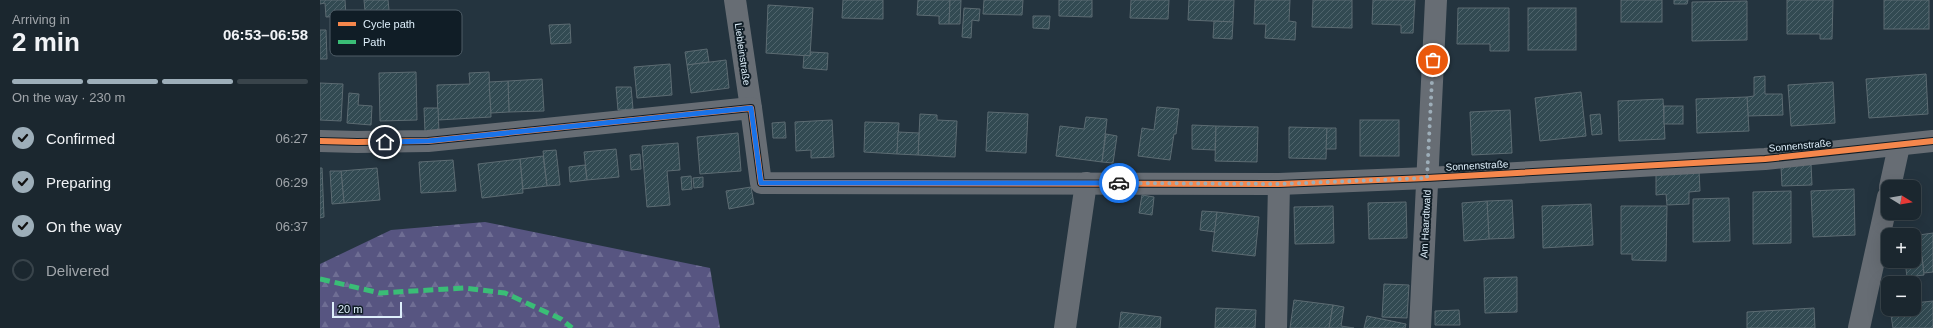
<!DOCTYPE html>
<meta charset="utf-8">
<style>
body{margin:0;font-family:Helvetica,sans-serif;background:#28333b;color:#f1f3f6;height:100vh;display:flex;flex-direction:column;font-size:15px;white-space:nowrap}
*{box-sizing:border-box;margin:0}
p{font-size:13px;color:#a0a5aa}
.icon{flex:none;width:22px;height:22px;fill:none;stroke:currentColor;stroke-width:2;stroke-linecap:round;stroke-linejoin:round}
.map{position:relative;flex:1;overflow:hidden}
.drawer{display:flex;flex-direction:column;background:#1b272f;width:320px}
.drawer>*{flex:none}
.needle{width:26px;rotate:101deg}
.controls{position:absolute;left:1561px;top:180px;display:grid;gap:8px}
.controls a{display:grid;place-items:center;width:40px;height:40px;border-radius:8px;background:#1b272f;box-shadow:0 4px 16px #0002,0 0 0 1px #39444b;font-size:20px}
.scale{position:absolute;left:12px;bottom:10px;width:70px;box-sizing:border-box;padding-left:4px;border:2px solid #deeffb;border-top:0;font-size:11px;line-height:14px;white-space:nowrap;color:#deeffb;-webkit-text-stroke:3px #101d26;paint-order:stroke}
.pin{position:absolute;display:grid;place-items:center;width:34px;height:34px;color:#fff;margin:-17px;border:2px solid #fff;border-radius:50%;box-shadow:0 1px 4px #0007}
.courier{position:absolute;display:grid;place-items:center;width:40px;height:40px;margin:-20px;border:3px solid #1a73e8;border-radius:50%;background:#fff;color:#222;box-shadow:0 1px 5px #0007}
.head em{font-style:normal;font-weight:600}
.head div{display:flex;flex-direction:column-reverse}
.head{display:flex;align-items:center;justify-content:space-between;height:68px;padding:0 12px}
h1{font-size:26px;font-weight:600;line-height:30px}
.bar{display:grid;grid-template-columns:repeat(4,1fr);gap:6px 4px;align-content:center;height:48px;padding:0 12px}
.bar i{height:5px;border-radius:3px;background:#39444b}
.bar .active{background:#9daeb9}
.bar p{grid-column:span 4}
ol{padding:0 12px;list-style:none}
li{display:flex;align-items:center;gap:12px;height:44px}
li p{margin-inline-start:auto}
li .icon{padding:4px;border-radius:50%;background:#9daeb9;color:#111;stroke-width:4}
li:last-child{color:#a0a5aa}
li i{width:22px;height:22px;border:2px solid #39444b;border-radius:50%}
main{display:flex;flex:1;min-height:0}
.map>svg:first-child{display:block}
</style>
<main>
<section class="drawer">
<div class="head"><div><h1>2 min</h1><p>Arriving in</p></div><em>06:53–06:58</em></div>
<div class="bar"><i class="active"></i><i class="active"></i><i class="active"></i><i></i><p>On the way · 230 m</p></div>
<ol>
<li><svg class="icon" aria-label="check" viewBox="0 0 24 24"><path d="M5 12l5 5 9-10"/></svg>Confirmed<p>06:27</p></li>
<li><svg class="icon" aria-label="check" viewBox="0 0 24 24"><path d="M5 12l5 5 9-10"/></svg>Preparing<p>06:29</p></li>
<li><svg class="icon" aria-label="check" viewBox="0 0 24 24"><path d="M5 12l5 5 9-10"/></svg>On the way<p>06:37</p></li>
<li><i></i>Delivered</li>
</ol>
</section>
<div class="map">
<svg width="1613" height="328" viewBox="0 0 1613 328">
<defs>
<pattern id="forest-firs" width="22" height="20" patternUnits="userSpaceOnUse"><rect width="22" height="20" fill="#575581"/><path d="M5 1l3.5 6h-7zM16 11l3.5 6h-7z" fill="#6f6e94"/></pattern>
<pattern id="building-hatch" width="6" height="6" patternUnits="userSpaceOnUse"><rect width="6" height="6" fill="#324a52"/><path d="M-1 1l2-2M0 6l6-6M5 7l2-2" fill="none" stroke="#4f646c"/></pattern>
</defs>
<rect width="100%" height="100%" fill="#24343f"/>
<polygon fill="url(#forest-firs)" points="165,222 390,268 400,328 0,328 0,264 71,230"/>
<g fill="url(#building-hatch)" stroke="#5c6b72">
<polygon points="0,0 25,0 26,16 6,17 5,3 0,4"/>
<polygon points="44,0 68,0 69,10 45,11"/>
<polygon points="523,0 563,0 563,19 522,18"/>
<polygon points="598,0 630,0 629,24 619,24 619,16 597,15"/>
<polygon points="630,0 641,0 640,24 629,24"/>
<polygon points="664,0 703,0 702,15 663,14"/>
<polygon points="739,0 772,0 772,17 739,16"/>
<polygon points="811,0 849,0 848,19 810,18"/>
<polygon points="869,0 914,0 913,22 868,20"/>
<polygon points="935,0 970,0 969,21 976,22 975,40 945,38 946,24 934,24"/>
<polygon points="993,0 1032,0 1032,28 992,27"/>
<polygon points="1053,0 1095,0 1093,33 1081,33 1081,25 1052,24"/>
<rect x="1301" y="0" width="41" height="22"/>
<polygon points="1354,0 1368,0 1367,4 1354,4"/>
<polygon points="1467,0 1513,0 1512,39 1500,39 1500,34 1467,34"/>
<rect x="1564" y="0" width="45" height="29"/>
<polygon points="1427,1 1427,40 1372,41 1372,2"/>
<polygon points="448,5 493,8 490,56 446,53"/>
<polygon points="644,8 660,9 659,21 652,20 651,38 642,37"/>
<polygon points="1138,8 1189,8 1189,51 1170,51 1170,44 1137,44"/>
<rect x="1208" y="8" width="48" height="42"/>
<polygon points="713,16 730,16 729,29 713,28"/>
<polygon points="894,21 913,22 912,39 893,38"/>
<polygon points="250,24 251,43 231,44 229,25"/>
<polygon points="0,30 6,30 7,59 0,59"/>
<polygon points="387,49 389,62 367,65 365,52"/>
<polygon points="491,52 508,53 507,70 483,68 484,55 490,56"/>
<polygon points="406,60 409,88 371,93 367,65"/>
<polygon points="350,64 352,95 317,98 314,67"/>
<polygon points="96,72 97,120 60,121 59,73"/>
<polygon points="169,72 171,117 118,120 117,85 150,84 149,73"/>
<polygon points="1606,74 1608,114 1549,118 1546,79"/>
<polygon points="1445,76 1445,94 1462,94 1463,115 1428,116 1427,97 1434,96 1434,77"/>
<polygon points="222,79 224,111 189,112 188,81"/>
<polygon points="188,81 189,112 171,113 169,82"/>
<polygon points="1513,82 1515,123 1471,126 1468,85"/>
<polygon points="0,83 23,84 21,121 0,120"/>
<polygon points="296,87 311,87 313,109 298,110"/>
<polygon points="1261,92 1266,136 1220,141 1215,98"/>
<polygon points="29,93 39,94 38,105 52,106 51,125 27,123"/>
<polygon points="1427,97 1429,131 1377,133 1376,99"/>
<polygon points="1343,99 1345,139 1299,141 1298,101"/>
<rect x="1344" y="106" width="19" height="18"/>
<polygon points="837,107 859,109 856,134 854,134 850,160 818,156 822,128 834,130"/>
<polygon points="104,108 118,108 119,132 105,132"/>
<polygon points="1190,110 1192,153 1152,155 1150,112"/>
<polygon points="668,112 708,114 706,153 666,151"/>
<polygon points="600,114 617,115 617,120 637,121 635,157 598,155"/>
<polygon points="1280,114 1282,134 1272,135 1270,115"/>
<polygon points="766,117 787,119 782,162 736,156 740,126 764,129"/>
<polygon points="512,120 514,157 491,158 491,150 476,151 475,122"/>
<rect x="1040" y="120" width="39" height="36"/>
<polygon points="465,122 466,138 453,138 452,123"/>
<polygon points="545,122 579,123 577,154 544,152"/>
<polygon points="872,125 896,126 895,150 872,149"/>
<polygon points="896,126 938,127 937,162 895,161"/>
<polygon points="969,127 1007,128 1006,159 969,158"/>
<polygon points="1007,128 1016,128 1016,149 1006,149"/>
<polygon points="578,132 599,133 598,155 577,154"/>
<polygon points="418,133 421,171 380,174 377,137"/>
<polygon points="786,134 797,136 793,163 782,162"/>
<polygon points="358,143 360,170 347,171 350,205 327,207 322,146"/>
<polygon points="296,149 299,177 267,180 264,152"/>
<polygon points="236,150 240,185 227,186 223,151"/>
<polygon points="320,154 321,169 311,170 310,155"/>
<polygon points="223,156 227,186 203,189 200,159"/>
<polygon points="200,159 203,193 162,198 158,164"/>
<polygon points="133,160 136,191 101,193 99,162"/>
<polygon points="1491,164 1492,185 1462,186 1461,166"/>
<polygon points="265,165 267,180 250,182 249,167"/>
<polygon points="0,168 2,168 4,217 0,218"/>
<polygon points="57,168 60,200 24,203 21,171"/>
<polygon points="1379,170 1380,191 1369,192 1369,204 1347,205 1346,194 1336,195 1336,172"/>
<polygon points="10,171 21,171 24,203 12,204"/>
<polygon points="371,176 372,189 362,190 361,177"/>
<polygon points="383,177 383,187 374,188 373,178"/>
<polygon points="431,187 434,204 409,209 406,191"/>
<polygon points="1534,189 1535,235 1493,237 1491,191"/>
<polygon points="1471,191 1471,243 1433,244 1433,192"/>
<polygon points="822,195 834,197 832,215 819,213"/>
<polygon points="1409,198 1410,241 1373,242 1373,199"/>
<polygon points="1192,200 1194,238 1169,239 1167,201"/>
<polygon points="1167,201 1169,239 1144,241 1142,203"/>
<polygon points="1086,202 1087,238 1049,239 1048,203"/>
<polygon points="1271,204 1273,245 1223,248 1222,206"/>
<polygon points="1013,206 1014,243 975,244 974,207"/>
<polygon points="1301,206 1347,206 1346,261 1312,260 1312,254 1301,254"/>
<polygon points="882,211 897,212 895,232 880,230"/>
<polygon points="897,212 939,217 935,256 892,251"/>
<polygon points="1613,233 1613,272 1604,273 1599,235"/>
<polygon points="1602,257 1604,275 1587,277 1585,261 1594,261 1594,258"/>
<polygon points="1197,277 1197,312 1165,313 1164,278"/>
<polygon points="1064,284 1089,285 1087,318 1062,317"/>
<polygon points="974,300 1013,305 1009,328 970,328"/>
<polygon points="1613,301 1613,328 1573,328 1570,309 1594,309 1594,303"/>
<polygon points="1013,305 1024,307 1021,326 1034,328 1009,328"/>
<polygon points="896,308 936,310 935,328 895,328"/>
<polygon points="1494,308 1495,328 1427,328 1427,312"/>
<polygon points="1139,310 1140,325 1115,325 1115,311"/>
<polygon points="801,312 841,317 840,328 799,328"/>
<polygon points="1047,316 1086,324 1085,328 1044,328"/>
</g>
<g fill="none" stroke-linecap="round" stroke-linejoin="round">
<g stroke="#676d74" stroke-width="22">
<polyline points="415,0 431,108"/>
<polyline points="0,141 37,142 108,141 431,108 441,183 959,184 1107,178 1445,159 1613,141"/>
<polyline points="1570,187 1579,146"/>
<polyline points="745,328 766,183"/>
<polyline points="956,328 959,184"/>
<polyline points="1100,328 1116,0"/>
<polyline points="1539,328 1568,197"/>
</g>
<polyline stroke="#3abd76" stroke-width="5" stroke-dasharray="10 5" stroke-linecap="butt" points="0,279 60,293 144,288 185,293 241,319 252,328"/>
<g stroke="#101d26" stroke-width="8">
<polyline id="cycleway" points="0,141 37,142 108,141 431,108 441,183 959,184 1107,178 1445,159 1613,141"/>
</g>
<use href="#cycleway" stroke="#f5874c" stroke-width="6"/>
</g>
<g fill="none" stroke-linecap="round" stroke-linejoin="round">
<polyline stroke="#9daeb9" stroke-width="4" stroke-dasharray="0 7.2" points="799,183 959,184 1107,178 1113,60"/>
<polyline stroke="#1a73e8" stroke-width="5" points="65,142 108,141 431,108 441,183 799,183"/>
</g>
<g text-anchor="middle" stroke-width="4" stroke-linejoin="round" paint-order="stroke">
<g font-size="10" fill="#deeffb" stroke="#101d26">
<text transform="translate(423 54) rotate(82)" y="4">Liebleinstraße</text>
<text transform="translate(1480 145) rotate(-5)" y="4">Sonnenstraße</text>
<text transform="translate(1157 165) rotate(-3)" y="4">Sonnenstraße</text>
<text transform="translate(1105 224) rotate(-87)" y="4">Am Haardtwald</text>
</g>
</g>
<rect x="10" y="10" width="132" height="46" rx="6" fill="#101d26" stroke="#4e5c66" stroke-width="1"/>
<rect x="18" y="22" width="18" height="4" fill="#f5874c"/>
<rect x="18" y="40" width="18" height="4" fill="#3abd76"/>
<g font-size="11" fill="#deeffb">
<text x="43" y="28">Cycle path</text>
<text x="43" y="46">Path</text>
</g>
</svg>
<div class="controls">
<a><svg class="needle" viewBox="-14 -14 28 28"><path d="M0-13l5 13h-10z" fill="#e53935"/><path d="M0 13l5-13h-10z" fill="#a0a5aa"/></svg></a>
<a>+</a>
<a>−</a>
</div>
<div class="scale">20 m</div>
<div class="pin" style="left:1113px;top:60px;background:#ea580c"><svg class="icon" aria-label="bag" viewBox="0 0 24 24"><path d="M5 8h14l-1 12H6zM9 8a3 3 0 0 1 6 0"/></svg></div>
<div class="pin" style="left:65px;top:142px;background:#1f2937"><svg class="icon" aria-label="home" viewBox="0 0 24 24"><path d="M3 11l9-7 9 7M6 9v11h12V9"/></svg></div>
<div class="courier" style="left:799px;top:183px"><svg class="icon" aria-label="car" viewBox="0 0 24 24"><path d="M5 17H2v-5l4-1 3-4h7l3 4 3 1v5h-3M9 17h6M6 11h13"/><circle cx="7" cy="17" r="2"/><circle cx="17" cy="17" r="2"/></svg></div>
</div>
</main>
